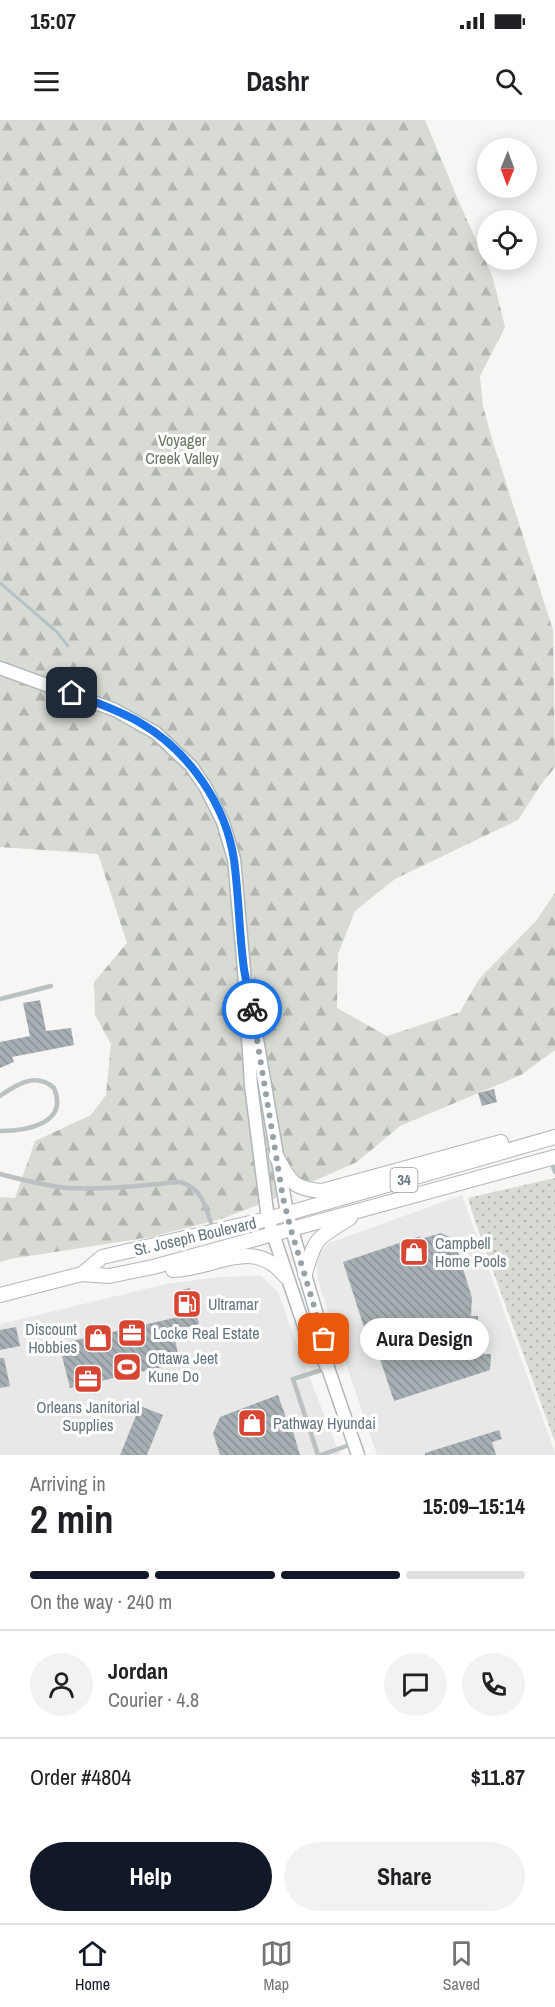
<!DOCTYPE html>
<meta charset="utf-8">
<style>
body{margin:0;font-family:"Archivo Narrow",sans-serif;background:#f2f2f2;color:#202124;height:100vh;display:flex;flex-direction:column;font-size:22px;white-space:nowrap}
*{box-sizing:border-box;margin:0}
p{font-size:20px;color:#757577}
.icon{flex:none;width:33px;height:33px;fill:none;stroke:currentColor;stroke-width:2;stroke-linecap:round;stroke-linejoin:round}
.map{position:relative;height:1335px;overflow:hidden}
.side{display:flex;flex-direction:column;background:#fff;flex:1}
.side>*{flex:none}
.needle{width:39px;rotate:181deg}
.controls{position:absolute;left:477px;top:18px;display:grid;gap:12px}
.controls a{display:grid;place-items:center;width:60px;height:60px;border-radius:50%;background:#fff;box-shadow:0 3px 15px #0003;font-size:30px}
.pin{position:absolute;display:grid;place-items:center;width:51px;height:51px;color:#fff;margin:-26px;border-radius:12px;box-shadow:0 3px 9px #0006}
.courier{position:absolute;display:grid;place-items:center;width:60px;height:60px;margin:-30px;border:4px solid #1a73e8;border-radius:50%;background:#fff;color:#222;box-shadow:0 2px 8px #0007}
.bubble{position:absolute;height:42px;border-radius:21px;background:#fff;box-shadow:0 3px 15px #0003;font-size:20px;font-weight:700;line-height:42px;text-align:center}
.summary em{font-style:normal;font-weight:700}
.summary div{display:flex;flex-direction:column-reverse}
.summary{display:flex;align-items:center;justify-content:space-between;height:102px;padding:0 30px}
h1{font-size:39px;font-weight:700;line-height:45px}
.bar{display:grid;grid-template-columns:repeat(4,1fr);gap:9px 6px;align-content:center;height:72px;padding:0 30px}
.bar i{height:8px;border-radius:4px;background:#e0e0e0}
.bar .current{background:#111827}
.bar p{grid-column:span 4}
.line{display:flex;align-items:center;gap:15px;padding:0 30px;border-top:2px solid #e0e0e0}
.line div{flex:1}
.round{display:grid;place-items:center;flex:none;width:63px;height:63px;border-radius:32px;background:#f2f2f2}
.primary-button{display:flex;gap:12px;margin-top:auto;padding:12px 30px}
.primary-button a{flex:1;height:69px;border-radius:36px;background:#111827;color:#fff;font-size:24px;font-weight:700;line-height:69px;text-align:center}
.primary-button a+a{background:#f2f2f2;color:#202124}
.status{display:flex;justify-content:space-between;align-items:center;height:42px;padding:0 30px;background:#fff;direction:ltr}
.status svg{height:16px;fill:currentColor}
header{display:flex;justify-content:space-between;align-items:center;height:78px;padding:0 30px;background:#fff;font-size:27px;font-weight:700}
.menu{display:flex;justify-content:space-around;align-items:center;height:84px;border-top:2px solid #e0e0e0;background:#fff;font-size:16px;color:#757577}
.menu a{display:grid;justify-items:center;gap:3px}
.menu .current{color:#111827}
.map>svg:first-child{display:block}
</style>
<div class="status"><b>15:07</b><svg viewBox="0 0 49 12"><path d="M0 12V9h3v3zM5 12V6h3v6zM10 12V3h3v9zM15 12V0h3v12zM26 1h20v11H26zM47 4h2v5h-2z"/></svg></div>
<header><svg class="icon" aria-label="menu" viewBox="0 0 24 24"><path d="M4 6h16M4 12h16M4 18h16"/></svg>Dashr<svg class="icon" aria-label="search" viewBox="0 0 24 24"><circle cx="10" cy="10" r="6"/><path d="M15 15l6 6"/></svg></header>
<div class="map">
<svg width="555" height="1335" viewBox="0 0 555 1335">
<defs>
<pattern id="grass-dots" width="8" height="8" patternUnits="userSpaceOnUse" patternTransform="scale(1.5)"><rect width="8" height="8" fill="#d7dbd3"/><path d="M2 2h.1M6 6h.1" fill="none" stroke="#b2b6b0" stroke-width="1.8" stroke-linecap="round"/></pattern>
<pattern id="forest-firs" width="22" height="20" patternUnits="userSpaceOnUse" patternTransform="scale(1.5)"><rect width="22" height="20" fill="#d7dbd3"/><path d="M5 1l3.5 6h-7zM16 11l3.5 6h-7z" fill="#b2b6b0"/></pattern>
<pattern id="building-back-hatch" width="6" height="6" patternUnits="userSpaceOnUse" patternTransform="scale(1.5)"><rect width="6" height="6" fill="#a6afb3"/><path d="M-1 5l2 2M0 0l6 6M5-1l2 2" fill="none" stroke="#8b9397"/></pattern>
</defs>
<rect width="100%" height="100%" fill="#f7f6f4"/>
<g fill="#e7e8e7">
<polygon points="462,1075 555,1333 555,1335 377,1335 318,1161 316,1137 329,1123"/>
<polygon points="261,1156 278,1172 301,1236 340,1335 0,1335 0,1204 166,1164 219,1157"/>
</g>
<polygon fill="url(#grass-dots)" points="555,1058 555,1322 476,1104 468,1078"/>
<polygon fill="url(#forest-firs)" points="0,0 425,0 459,82 493,158 505,207 480,256 483,286 492,319 553,510 555,647 540,666 518,700 395,759 355,791 338,834 337,888 387,916 460,892 479,859 536,801 555,773 555,930 521,955 400,1006 357,1042 271,1080 221,1099 151,1117 10,1139 0,1142 0,1077 15,1078 35,1021 91,995 106,975 111,924 95,895 94,862 127,823 98,734 0,727"/>
<g fill="none" stroke-linecap="round" stroke-linejoin="round">
<polyline stroke="#b6c3c6" stroke-width="3" points="0,463 57,512 68,526"/>
</g>
<g fill="url(#building-back-hatch)">
<polygon points="40,880 46,911 71,908 74,925 12,937 14,942 0,948 0,922 30,916 23,883"/>
<polygon points="494,969 497,982 482,986 478,973"/>
<polygon points="441,1113 454,1119 472,1178 471,1196 478,1196 478,1215 484,1215 484,1234 491,1234 490,1250 394,1281 376,1227 371,1229 343,1142 420,1116 421,1119"/>
<polygon points="190,1168 199,1204 173,1211 180,1243 70,1268 59,1224 183,1196 177,1171"/>
<polygon points="16,1207 20,1226 0,1230 0,1210"/>
<polygon points="0,1238 4,1238 10,1266 0,1268"/>
<polygon points="278,1275 290,1309 292,1308 300,1335 220,1335 213,1313 220,1297"/>
<polygon points="140,1286 163,1295 147,1335 120,1335"/>
<polygon points="499,1310 502,1319 492,1322 496,1335 425,1335 425,1333"/>
</g>
<g fill="none" stroke-linecap="round" stroke-linejoin="round">
<g stroke="#b0b7ba" stroke-width="15">
<g id="secondary">
<polyline points="0,548 115,590 156,613 191,646 206,668 223,702 234,739 244,850 251,965 268,1099 307,1215 328,1248"/>
<polyline points="252,890 287,1093 324,1219 328,1248 358,1335"/>
</g>
</g>
<g stroke="#b2b7ba" stroke-width="16">
<g id="primary">
<path d="M276 1036C290 1061 292 1069 322 1071L501 1022"/>
<path d="M173 1150C215 1149 254 1115 286 1157"/>
<polyline points="82,1154 102,1137 268,1099 555,1017"/>
<path d="M305 1154C315 1116 318 1118 350 1098"/>
<polyline points="0,1175 82,1154 109,1156 153,1147 555,1037"/>
</g>
</g>
<g stroke="#bbc1c3" stroke-width="4.5">
<polyline points="0,879 51,866"/>
<path d="M0 976C17 964 36 952 54 968 69 1004 26 1011 0 1011"/>
<polyline points="551,1041 555,1052"/>
<path d="M0 1054C23 1060 45 1066 68 1068 106 1070 143 1065 180 1062 202 1067 207 1090 213 1109"/>
<polyline points="318,1335 293,1259 325,1249"/>
<polyline points="321,1335 352,1324"/>
</g>
<use href="#secondary" stroke="#fff" stroke-width="12"/>
<use href="#primary" stroke="#fff" stroke-width="14"/>
</g>
<g fill="none" stroke-linecap="round" stroke-linejoin="round">
<polyline stroke="#97a2a7" stroke-width="6" stroke-dasharray="0 10.8" points="252,889 283,1078 291,1110 324,1219"/>
<path stroke="#1a73e8" stroke-width="8" d="M72 573C94 582 118 590 139 602 188 630 226 684 234 740 239 776 239 813 244 849 246 862 250 876 252 889"/>
</g>
<defs>
<g id="shop-square" transform="scale(1.5)"><rect x="-9" y="-9" width="18" height="18" rx="4" fill="#d84532" stroke="#fff"/><path d="M-5-2.5h2.3a2.7 3.5 0 0 1 5.4 0H5L5.5 6h-11ZM-1.5-2.5h3a1.5 2.3 0 0 0-3 0Z" fill="#fff"/></g>
<g id="fuel-square" transform="scale(1.5)"><rect x="-9" y="-9" width="18" height="18" rx="4" fill="#d84532" stroke="#fff"/><path d="M-5.5-6h7V0h2V4h1.3V-2.5L3-4.5l.8-.8L6-3V5H2.5V1h-1V6h-7ZM-4.2-4.7v3.2H.2V-4.7Z" fill="#fff"/></g>
<g id="office-square" transform="scale(1.5)"><rect x="-9" y="-9" width="18" height="18" rx="4" fill="#d84532" stroke="#fff"/><path d="M-6-3h4V-5.5h4V-3h4V5H-6ZM-1-4.5V-3h2v-1.5ZM-6 0V1H6V0Z" fill="#fff"/></g>
<g id="stadium-square" transform="scale(1.5)"><rect x="-9" y="-9" width="18" height="18" rx="4" fill="#d84532" stroke="#fff"/><path d="M0-5a6.5 5 0 1 0 0 10a6.5 5 0 1 0 0-10ZM-3.5-1.8h7v3.6h-7Z" fill="#fff"/></g>
</defs>
<g fill-rule="evenodd">
<use href="#shop-square" x="414" y="1132"/>
<use href="#fuel-square" x="187" y="1184"/>
<use href="#office-square" x="132" y="1213"/>
<use href="#shop-square" x="98" y="1218"/>
<use href="#stadium-square" x="127" y="1247"/>
<use href="#office-square" x="88" y="1259"/>
<use href="#shop-square" x="252" y="1303"/>
</g>
<g text-anchor="middle" stroke-width="6" stroke-linejoin="round" paint-order="stroke">
<rect fill="#fff" stroke="#929ea4" stroke-width="1.5" x="390.5" y="1048" width="27" height="24" rx="4.5"/>
<g font-size="15" font-weight="bold" fill="#64757d">
<text x="404" y="1065">34</text>
</g>
<g font-size="16" fill="#687662" stroke="#fff">
<text x="182" y="326">Voyager<tspan x="182" dy="18">Creek Valley</tspan></text>
</g>
<g font-size="16" fill="#64757d" stroke="#fff">
<text transform="translate(195 1116) rotate(-13)" y="6">St. Joseph Boulevard</text>
</g>
<g font-size="16" fill="#64757d" stroke="#fff" text-anchor="start">
<text x="435" y="1129">Campbell<tspan x="435" dy="18">Home Pools</tspan></text>
<text x="208" y="1190">Ultramar</text>
<text x="77" y="1215" text-anchor="end">Discount<tspan x="77" dy="18">Hobbies</tspan></text>
<text x="153" y="1219">Locke Real Estate</text>
<text x="148" y="1244">Ottawa Jeet<tspan x="148" dy="18">Kune Do</tspan></text>
<text x="88" y="1293" text-anchor="middle">Orleans Janitorial<tspan x="88" dy="18">Supplies</tspan></text>
<text x="273" y="1309">Pathway Hyundai</text>
</g>
</g>
</svg>
<div class="controls">
<a><svg class="needle" viewBox="-14 -14 28 28"><path d="M0-13l5 13h-10z" fill="#e53935"/><path d="M0 13l5-13h-10z" fill="#757577"/></svg></a>
<a><svg class="icon" aria-label="locate" viewBox="0 0 24 24"><circle cx="12" cy="12" r="6"/><path d="M12 2v4M12 18v4M2 12h4M18 12h4"/></svg></a>
</div>
<div class="pin" style="left:324px;top:1219px;background:#ea580c"><svg class="icon" aria-label="bag" viewBox="0 0 24 24"><path d="M5 8h14l-1 12H6zM9 8a3 3 0 0 1 6 0"/></svg></div>
<div class="pin" style="left:72px;top:573px;background:#1f2937"><svg class="icon" aria-label="home" viewBox="0 0 24 24"><path d="M3 11l9-7 9 7M6 9v11h12V9"/></svg></div>
<div class="courier" style="left:252px;top:889px"><svg class="icon" aria-label="bike" viewBox="0 0 24 24"><circle cx="6" cy="16" r="4"/><circle cx="18" cy="16" r="4"/><path d="M6 16l4-8h5l3 8M10 8l3 8H6M13 5h3"/></svg></div>
<div class="bubble" style="left:360px;top:1198px;width:129px">Aura Design</div>
</div>
<section class="side">
<div class="summary"><div><h1>2 min</h1><p>Arriving in</p></div><em>15:09–15:14</em></div>
<div class="bar"><i class="current"></i><i class="current"></i><i class="current"></i><i></i><p>On the way · 240 m</p></div>
<div class="line" style="height:108px"><a class="round"><svg class="icon" aria-label="person" viewBox="0 0 24 24"><circle cx="12" cy="8" r="4"/><path d="M4 21q1-7 8-7t8 7"/></svg></a><div><b>Jordan</b><p>Courier · 4.8</p></div><a class="round"><svg class="icon" aria-label="chat" viewBox="0 0 24 24"><path d="M4 5h16v11H9l-5 4z"/></svg></a><a class="round"><svg class="icon" aria-label="phone" viewBox="0 0 24 24"><path d="M5 4h4l2 5-3 2q2 4 5 5l2-3 5 2v4C11 20 4 13 5 4z"/></svg></a></div>
<div class="line" style="height:78px"><div>Order #4804</div><b>$11.87</b></div>
<div class="primary-button"><a>Help</a><a>Share</a></div>
</section>
<nav class="menu">
<a class="current"><svg class="icon" aria-label="home" viewBox="0 0 24 24"><path d="M3 11l9-7 9 7M6 9v11h12V9"/></svg>Home</a>
<a><svg class="icon" aria-label="map" viewBox="0 0 24 24"><path d="M3 6l6-2 6 2 6-2v14l-6 2-6-2-6 2zM9 4v14M15 6v14"/></svg>Map</a>
<a><svg class="icon" aria-label="saved" viewBox="0 0 24 24"><path d="M7 4h10v16l-5-4-5 4z"/></svg>Saved</a>
</nav>
